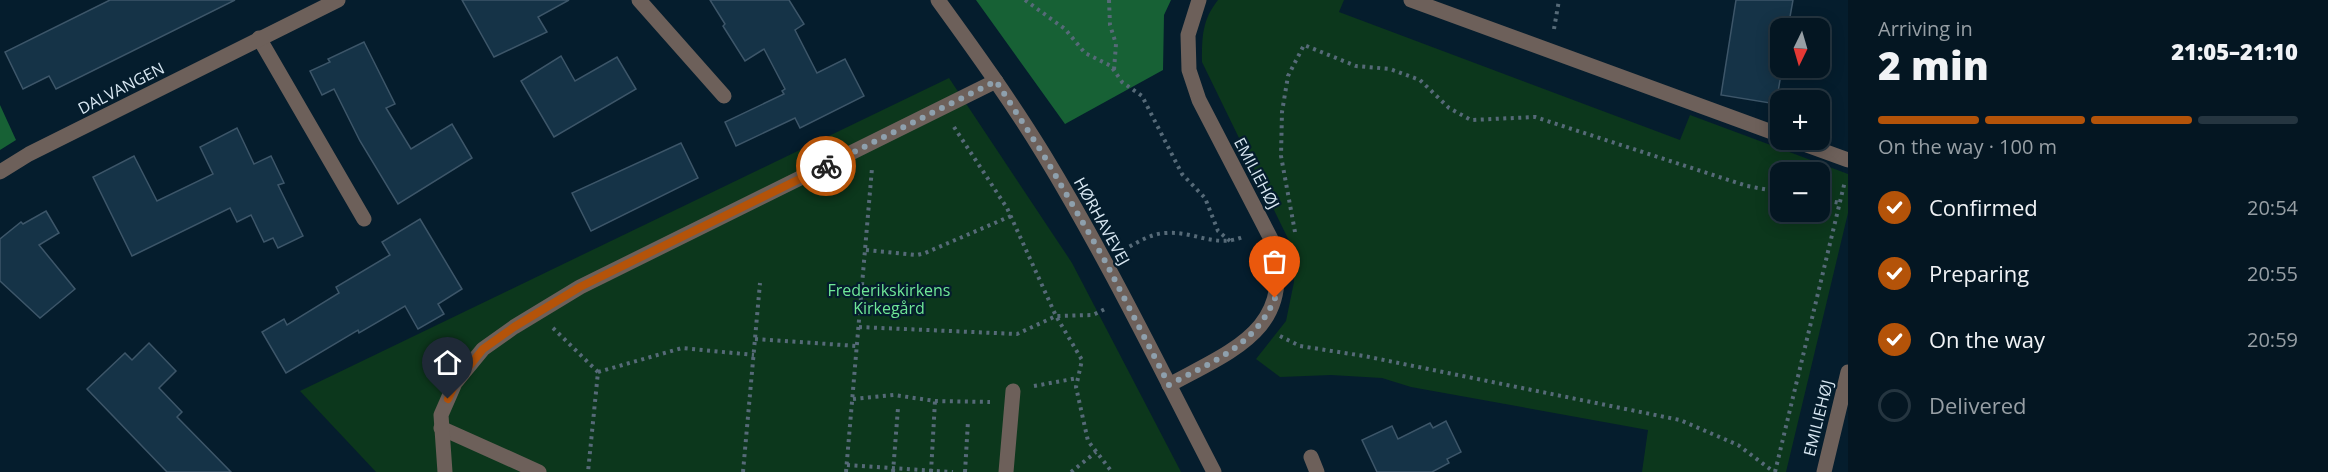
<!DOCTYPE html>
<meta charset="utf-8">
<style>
body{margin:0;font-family:"Open Sans",sans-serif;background:#12232f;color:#f1f3f6;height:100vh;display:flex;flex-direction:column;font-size:22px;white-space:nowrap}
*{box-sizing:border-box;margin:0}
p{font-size:20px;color:#979fa5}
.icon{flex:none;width:33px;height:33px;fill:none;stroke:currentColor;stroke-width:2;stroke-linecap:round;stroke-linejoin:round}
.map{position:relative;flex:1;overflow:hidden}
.details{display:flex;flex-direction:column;background:#041622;width:480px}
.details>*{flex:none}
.needle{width:39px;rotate:185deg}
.tools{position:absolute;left:1770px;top:18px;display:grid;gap:12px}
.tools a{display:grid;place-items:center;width:60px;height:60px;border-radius:12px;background:#041622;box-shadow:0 3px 15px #0003,0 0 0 2px #253540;font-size:30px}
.pin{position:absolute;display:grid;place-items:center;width:51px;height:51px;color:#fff;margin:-62px -26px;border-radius:50% 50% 50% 0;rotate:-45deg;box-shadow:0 0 6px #0007}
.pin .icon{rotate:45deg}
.courier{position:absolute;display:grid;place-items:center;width:60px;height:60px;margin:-30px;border:4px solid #b45309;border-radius:50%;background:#fff;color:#222;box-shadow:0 2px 8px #0007}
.headline em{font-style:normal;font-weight:800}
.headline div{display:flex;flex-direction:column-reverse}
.headline{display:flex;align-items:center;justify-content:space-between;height:102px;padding:0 30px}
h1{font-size:39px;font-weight:800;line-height:45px}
.bar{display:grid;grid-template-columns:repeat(4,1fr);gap:9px 6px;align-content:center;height:72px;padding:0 30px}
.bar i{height:8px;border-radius:4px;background:#253540}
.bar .active{background:#b45309}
.bar p{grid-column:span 4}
ol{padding:0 30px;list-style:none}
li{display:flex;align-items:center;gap:18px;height:66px}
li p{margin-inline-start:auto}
li .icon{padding:6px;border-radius:50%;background:#b45309;color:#fff;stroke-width:4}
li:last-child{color:#979fa5}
li i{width:33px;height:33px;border:3px solid #253540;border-radius:50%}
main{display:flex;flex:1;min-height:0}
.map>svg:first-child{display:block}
</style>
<main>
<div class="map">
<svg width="1848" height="472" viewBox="0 0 1848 472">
<rect width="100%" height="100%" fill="#051d2d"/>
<g fill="#0c371c" fill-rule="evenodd">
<path d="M1218 0H1344L1339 12 1680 140 1690 115 1848 174V213L1786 472H1642L1648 430 1411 387 1382 378 1331 375 1280 377 1256 359 1286 321 1294 282V251L1202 62C1202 37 1202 20 1218 0ZM1780 172H1820V212H1780Z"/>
<polygon points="949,78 1072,263 1181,472 376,472 300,391"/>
</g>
<g fill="#176135">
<polygon points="976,0 1171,0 1164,15 1163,70 1065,124"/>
<polygon points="0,105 16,140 0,150"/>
</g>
<g fill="#153347" stroke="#3d5669" stroke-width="1.5">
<polygon points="110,0 235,0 56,89 49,76 23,89 5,52"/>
<polygon points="462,0 569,0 538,17 547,32 494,57"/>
<polygon points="710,0 789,0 804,24 795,30 817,73 845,59 864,96 800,128 795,118 736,146 725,122 784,94 782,91 785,89 764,49 745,61 723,26 725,24"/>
<polygon points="1736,0 1793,0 1788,28 1780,28 1780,68 1782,68 1776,104 1721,95"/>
<polygon points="364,42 395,104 386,108 411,149 452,124 472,158 398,204 360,141 334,89 322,95 310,71 330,62 328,59"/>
<polygon points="561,56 575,81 617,57 636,89 554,137 521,81"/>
<polygon points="237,128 254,164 271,156 284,183 278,185 303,236 278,248 273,238 264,242 251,215 237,222 230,208 132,256 93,177 134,156 157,201 213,174 200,147"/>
<polygon points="681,143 698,178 591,231 572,193"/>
<polygon points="46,211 59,233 39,245 75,289 40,318 0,281 0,239 21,222 23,224"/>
<polygon points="420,219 462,289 438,304 444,314 418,329 405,306 359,333 358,330 286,373 262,332 284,319 287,325 339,293 336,287 390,255 382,242"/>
<polygon points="149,343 176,371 159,388 182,412 177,417 231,472 167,472 87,389 125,353 132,360"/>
<polygon points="1446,421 1461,452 1447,459 1449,463 1432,472 1377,472 1362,440 1392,426 1398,439 1430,423 1433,428"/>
</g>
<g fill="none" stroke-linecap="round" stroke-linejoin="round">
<g stroke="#566a78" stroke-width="4" stroke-dasharray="3 4.5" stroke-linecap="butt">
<polyline points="1025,0 1065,29 1085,53 1111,66 1122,82 1142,96 1182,174 1205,198 1218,231 1230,241"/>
<polyline points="1109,0 1110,25 1116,44 1114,70"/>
<polyline points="1554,29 1559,0"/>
<polyline points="954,127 1007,208 1056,316 1082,360 1076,387 1088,441 1112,472"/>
<polyline points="1820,199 1840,203"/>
<polyline points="1295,232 1281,156 1282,112 1288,76 1304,45 1356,66 1390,69 1420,80 1449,108 1471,120 1535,117 1747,186 1780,192"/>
<polyline points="866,250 917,255 925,253 1011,216"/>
<path d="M1123 250C1137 243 1151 233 1167 233 1195 231 1216 249 1245 236"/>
<polyline points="859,327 1017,334 1056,316 1093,315 1105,309"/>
<polyline points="553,328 598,372 588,472"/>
<polyline points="1280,336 1300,346 1364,356 1680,420 1738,445 1774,472"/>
<polyline points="755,339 857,346"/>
<polyline points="598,372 682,348 754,355"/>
<polyline points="1034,386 1078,378"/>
<polyline points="853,399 894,395 935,401 990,402"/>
<polyline points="847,465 953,472"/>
<polyline points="743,472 760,283"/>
<polyline points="846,472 872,168"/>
<polyline points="893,472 898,408"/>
<polyline points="931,472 935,401"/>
<polyline points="965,472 968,421"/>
<polyline points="1071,472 1096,452"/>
<polyline points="1775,472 1845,181"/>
</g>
<g stroke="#6d605a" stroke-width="15">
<polyline points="441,428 539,472"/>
<polyline points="445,472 441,415 455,383 483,349 514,327 580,287 996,81"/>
<polyline points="1006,472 1013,391"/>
</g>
<g stroke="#6d605a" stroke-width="15">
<polyline points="639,0 724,96"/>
<polyline points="1411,0 1780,135"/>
<polyline points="259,38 364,219"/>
<polyline points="1793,140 1848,160"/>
<polyline points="0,172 29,154 338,0"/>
<path d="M1169 385C1233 350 1298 328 1271 239L1199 100 1189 70 1188 35 1199 0"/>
<polyline points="1311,457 1317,472"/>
<polyline points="1824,472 1848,372"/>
</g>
<path stroke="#6d605a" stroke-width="15" d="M938 0C975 51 1011 101 1044 155 1106 257 1159 366 1214 472"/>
</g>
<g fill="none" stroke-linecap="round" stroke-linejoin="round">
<path stroke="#8ea0ad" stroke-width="6" stroke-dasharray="0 10.8" d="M826 166 996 81 1043 154 1104 259 1169 385C1213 361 1254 347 1275 298"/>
<polyline stroke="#b45309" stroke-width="8" points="448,399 455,384 483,349 514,327 580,287 826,166"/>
</g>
<g text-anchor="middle" stroke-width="4.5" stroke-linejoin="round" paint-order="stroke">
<g font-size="16" fill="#d8e7f2" stroke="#051d2d">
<text transform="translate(121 88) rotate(-27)" y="6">DALVANGEN</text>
<text transform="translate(1257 173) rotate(62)" y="6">EMILIEHØJ</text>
<text transform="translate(1102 221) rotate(61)" y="6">HØRHAVEVEJ</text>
<text transform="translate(1818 418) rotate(-76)" y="6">EMILIEHØJ</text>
</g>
<g font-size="16" fill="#6fe797" stroke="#051d2d">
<text x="889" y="296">Frederikskirkens<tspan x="889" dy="18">Kirkegård</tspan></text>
</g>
</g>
</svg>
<div class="tools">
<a><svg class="needle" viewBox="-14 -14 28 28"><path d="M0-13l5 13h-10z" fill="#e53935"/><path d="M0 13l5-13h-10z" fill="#979fa5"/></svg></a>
<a>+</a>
<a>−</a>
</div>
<div class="pin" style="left:1275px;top:298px;background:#ea580c"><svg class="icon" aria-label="bag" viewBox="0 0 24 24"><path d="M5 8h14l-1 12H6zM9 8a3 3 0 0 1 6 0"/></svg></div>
<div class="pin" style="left:448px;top:399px;background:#1f2937"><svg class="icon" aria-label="home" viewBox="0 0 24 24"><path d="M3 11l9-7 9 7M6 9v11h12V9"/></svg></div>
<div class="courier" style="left:826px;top:166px"><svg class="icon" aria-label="bike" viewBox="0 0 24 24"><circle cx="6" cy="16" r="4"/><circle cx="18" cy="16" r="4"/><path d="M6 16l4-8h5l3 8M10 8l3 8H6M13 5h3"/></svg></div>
</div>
<section class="details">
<div class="headline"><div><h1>2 min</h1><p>Arriving in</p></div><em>21:05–21:10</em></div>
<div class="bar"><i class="active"></i><i class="active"></i><i class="active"></i><i></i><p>On the way · 100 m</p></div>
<ol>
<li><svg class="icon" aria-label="check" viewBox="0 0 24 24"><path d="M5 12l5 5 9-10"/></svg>Confirmed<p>20:54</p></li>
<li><svg class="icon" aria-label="check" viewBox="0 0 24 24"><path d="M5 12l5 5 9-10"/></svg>Preparing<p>20:55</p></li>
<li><svg class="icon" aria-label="check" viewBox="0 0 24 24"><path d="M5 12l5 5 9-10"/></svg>On the way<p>20:59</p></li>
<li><i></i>Delivered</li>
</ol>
</section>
</main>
